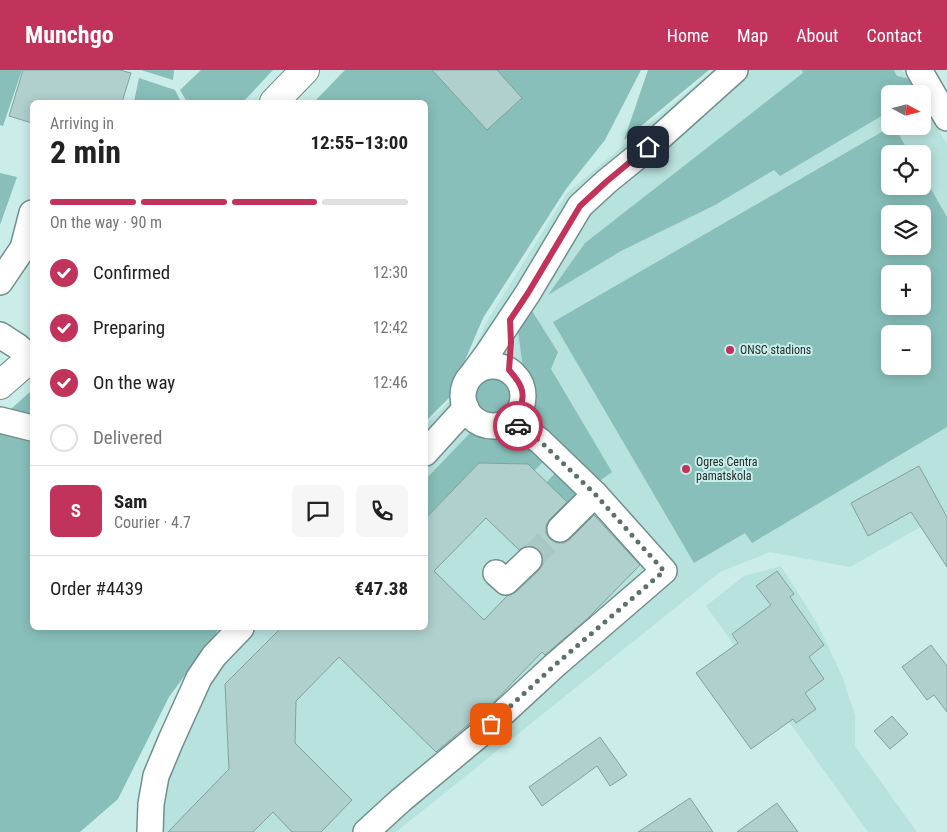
<!DOCTYPE html>
<meta charset="utf-8">
<style>
body{margin:0;font-family:"Roboto Condensed",sans-serif;background:#f6f6f6;color:#222;height:100vh;display:flex;flex-direction:column;font-size:19px;white-space:nowrap}
*{box-sizing:border-box;margin:0}
p{font-size:16px;color:#767676}
.icon{flex:none;width:28px;height:28px;fill:none;stroke:currentColor;stroke-width:2;stroke-linecap:round;stroke-linejoin:round}
.map{position:relative;flex:1;overflow:hidden}
.sheet{position:absolute;left:30px;top:30px;width:398px;height:530px;display:flex;flex-direction:column;background:#fff;border-radius:8px;box-shadow:0 2px 12px #0003}
.sheet>*{flex:none}
.needle{width:32px;rotate:97deg}
.fabs{position:absolute;left:881px;top:15px;display:grid;gap:10px}
.fabs a{display:grid;place-items:center;width:50px;height:50px;border-radius:8px;background:#fff;box-shadow:0 2px 12px #0003;font-size:25px}
.pin{position:absolute;display:grid;place-items:center;width:42px;height:42px;color:#fff;margin:-21px;border-radius:10px;box-shadow:0 2px 8px #0006}
.courier{position:absolute;display:grid;place-items:center;width:50px;height:50px;margin:-25px;border:4px solid #c1335b;border-radius:50%;background:#fff;color:#222;box-shadow:0 1px 6px #0007}
.summary em{font-style:normal;font-weight:700}
.summary div{display:flex;flex-direction:column-reverse}
.summary{display:flex;align-items:center;justify-content:space-between;height:85px;padding:0 20px}
h1{font-size:32px;font-weight:700;line-height:38px}
.bar{display:grid;grid-template-columns:repeat(4,1fr);gap:8px 5px;align-content:center;height:60px;padding:0 20px}
.bar i{height:6px;border-radius:4px;background:#e0e0e0}
.bar .active{background:#c1335b}
.bar p{grid-column:span 4}
.line{display:flex;align-items:center;gap:12px;padding:0 20px;border-top:1px solid #e0e0e0}
.line div{flex:1}
.round{display:grid;place-items:center;flex:none;width:52px;height:52px;border-radius:8px;background:#f6f6f6}
ol{padding:0 20px;list-style:none}
li{display:flex;align-items:center;gap:15px;height:55px}
li p{margin-inline-start:auto}
li .icon{padding:5px;border-radius:50%;background:#c1335b;color:#fff;stroke-width:4}
li:last-child{color:#767676}
li i{width:28px;height:28px;border:2px solid #e0e0e0;border-radius:50%}
header{display:flex;align-items:center;gap:30px;box-sizing:border-box;height:70px;padding:0 25px;background:#c1335b;color:#fff}
header strong{font-size:24px}
nav{display:flex;gap:28px;margin-inline-start:auto;font-size:18px}
.map>svg:first-child{display:block}
</style>
<header>
<strong>Munchgo</strong>
<nav><a>Home</a><a>Map</a><a>About</a><a>Contact</a></nav>
</header>
<div class="map">
<svg width="947" height="762" viewBox="0 0 947 762">
<rect width="100%" height="100%" fill="#cbede9"/>
<g fill="#b8e2dd" fill-rule="evenodd">
<path d="M713 0H902L916 24H890V56H922L923 34 947 74V442L850 497 770 482 720 502 396 762H139V750L171 636 226 558H425V356L453 327 486 253 567 123ZM890 84H922V116H890ZM890 144H922V176H890ZM890 204H922V236H890ZM890 264H922V296H890Z"/>
<polygon points="781,496 818,555 842,606 855,645 855,676 917,762 868,762 706,536 744,506"/>
</g>
<g fill="#88bfba" fill-rule="evenodd">
<polygon points="0,0 22,0 3,56 0,55"/>
<polygon points="140,0 174,0 173,10 141,0"/>
<polygon points="201,0 273,0 243,32 187,32 180,20"/>
<polygon points="345,0 641,0 605,70 566,119 483,248 449,328 425,352 425,32 314,32"/>
<polygon points="648,0 709,0 624,70"/>
<polygon points="802,0 894,0 897,6 910,9 918,24 890,24 890,41 780,106 774,100 715,135 621,181 548,225 585,173 803,3"/>
<polygon points="139,8 175,20 181,32 134,32"/>
<path d="M892 56H894L910 84H890V116H922L923 105 947 147V357L752 473 745 463 694 493 553 252ZM890 144H922V176H890ZM890 204H922V236H890ZM890 264H922V296H890Z"/>
<polygon points="0,103 17,107 0,155"/>
<polygon points="532,241 558,282 551,299 612,402 594,415 531,358 518,261"/>
<circle cx="492" cy="327" r="21"/>
<polygon points="32,320 32,558 220,558 169,627 118,729 80,762 0,762 0,349"/>
<polygon points="472,361 513,362 544,391 534,401 528,394 479,393 425,449 425,410"/>
<polygon points="556,402 579,423 569,434 546,413"/>
</g>
<g fill="#afd0cd" stroke="#82a19e" fill-rule="evenodd">
<polygon points="23,0 120,0 131,3 122,32 32,32 32,53 9,46"/>
<polygon points="432,0 497,0 522,28 487,60"/>
<path d="M479 393 528 394 567 432 550 449 546 455V463L550 469 557 473H564L570 469 594 445 640 495 587 549 545 585 542 582 489 637 436 682 339 587 296 631 295 673 352 730 321 762H292L273 742 253 762H168L229 699 225 614 281 558H425V449ZM486 448 519 480 526 476H533L540 480 543 487V494L539 500 516 522 507 526 484 550 434 501Z"/>
<polygon points="919,396 947,447 947,497 911,442 868,466 851,433"/>
<polygon points="777,501 794,524 790,527 824,575 809,587 824,609 805,623 816,639 796,653 793,649 751,679 696,603 738,573 732,564 771,535 756,516"/>
<polygon points="931,575 947,596 947,642 934,625 927,630 902,597"/>
<polygon points="892,646 908,664 890,679 874,661"/>
<polygon points="600,667 627,705 610,716 597,696 542,736 529,717"/>
<polygon points="690,728 713,762 638,762"/>
<polygon points="777,733 798,762 737,762"/>
</g>
<g fill="none" stroke-linecap="round" stroke-linejoin="round">
<polyline stroke="#a9c7c3" stroke-width="25" stroke-dasharray="25 12" stroke-linecap="butt" points="529,490 560,459"/>
<g stroke="#71908d" stroke-width="28">
<g id="minor">
<polyline points="919,0 947,48"/>
<polyline points="0,212 23,178 32,143"/>
<polyline points="0,265 17,276 31,288"/>
<circle cx="493" cy="326" r="30"/>
<polyline points="474,302 488,283 528,223 580,136 606,112 649,77 735,0"/>
<polyline points="0,350 32,358"/>
<polyline points="425,383 466,338"/>
<polyline points="560,459 595,424"/>
<polyline points="496,503 506,512 529,490"/>
<polyline points="150,762 151,734 156,706 171,670 199,608 214,586 241,558"/>
<polyline points="366,762 401,730 478,666 555,595 664,501 595,424 540,371 510,350"/>
</g>
</g>
<g stroke="#71908d" stroke-width="30">
<g id="major">
<polyline points="274,32 305,0"/>
<polyline points="0,315 32,287"/>
</g>
</g>
<use href="#minor" stroke="#fff" stroke-width="25"/>
<use href="#major" stroke="#fff" stroke-width="28"/>
</g>
<g fill="none" stroke-linecap="round" stroke-linejoin="round">
<polyline stroke="#5c716e" stroke-width="5" stroke-dasharray="0 9" points="491,654 555,595 664,501 595,424 540,371 518,356"/>
<path stroke="#c1335b" stroke-width="6" d="M518 356 510 350C513 346 518 342 520 337 527 322 519 311 509 300L511 272 510 250 528 223 580 136 606 112 648 77"/>
</g>
<g fill="#c1335b" stroke="#cbede9" stroke-width="2">
<circle cx="730" cy="280" r="5"/>
<circle cx="686" cy="399" r="5"/>
</g>
<g text-anchor="middle" stroke-width="4" stroke-linejoin="round" paint-order="stroke">
<g font-size="12" fill="#212e2c" stroke="#cbede9" text-anchor="start">
<text x="740" y="284">ONSC stadions</text>
<text x="696" y="396">Ogres Centra<tspan x="696" dy="14">pamatskola</tspan></text>
</g>
</g>
</svg>
<div class="fabs">
<a><svg class="needle" viewBox="-14 -14 28 28"><path d="M0-13l5 13h-10z" fill="#e53935"/><path d="M0 13l5-13h-10z" fill="#767676"/></svg></a>
<a><svg class="icon" aria-label="locate" viewBox="0 0 24 24"><circle cx="12" cy="12" r="6"/><path d="M12 2v4M12 18v4M2 12h4M18 12h4"/></svg></a>
<a><svg class="icon" aria-label="layers" viewBox="0 0 24 24"><path d="M12 4l9 5-9 5-9-5zM3 14l9 5 9-5"/></svg></a>
<a>+</a>
<a>−</a>
</div>
<div class="pin" style="left:491px;top:654px;background:#ea580c"><svg class="icon" aria-label="bag" viewBox="0 0 24 24"><path d="M5 8h14l-1 12H6zM9 8a3 3 0 0 1 6 0"/></svg></div>
<div class="pin" style="left:648px;top:77px;background:#1f2937"><svg class="icon" aria-label="home" viewBox="0 0 24 24"><path d="M3 11l9-7 9 7M6 9v11h12V9"/></svg></div>
<div class="courier" style="left:518px;top:356px"><svg class="icon" aria-label="car" viewBox="0 0 24 24"><path d="M5 17H2v-5l4-1 3-4h7l3 4 3 1v5h-3M9 17h6M6 11h13"/><circle cx="7" cy="17" r="2"/><circle cx="17" cy="17" r="2"/></svg></div>
<section class="sheet">
<div class="summary"><div><h1>2 min</h1><p>Arriving in</p></div><em>12:55–13:00</em></div>
<div class="bar"><i class="active"></i><i class="active"></i><i class="active"></i><i></i><p>On the way · 90 m</p></div>
<ol>
<li><svg class="icon" aria-label="check" viewBox="0 0 24 24"><path d="M5 12l5 5 9-10"/></svg>Confirmed<p>12:30</p></li>
<li><svg class="icon" aria-label="check" viewBox="0 0 24 24"><path d="M5 12l5 5 9-10"/></svg>Preparing<p>12:42</p></li>
<li><svg class="icon" aria-label="check" viewBox="0 0 24 24"><path d="M5 12l5 5 9-10"/></svg>On the way<p>12:46</p></li>
<li><i></i>Delivered</li>
</ol>
<div class="line" style="height:90px"><b class="round" style="background:#c1335b;color:#fff">S</b><div><b>Sam</b><p>Courier · 4.7</p></div><a class="round"><svg class="icon" aria-label="chat" viewBox="0 0 24 24"><path d="M4 5h16v11H9l-5 4z"/></svg></a><a class="round"><svg class="icon" aria-label="phone" viewBox="0 0 24 24"><path d="M5 4h4l2 5-3 2q2 4 5 5l2-3 5 2v4C11 20 4 13 5 4z"/></svg></a></div>
<div class="line" style="height:65px"><div>Order #4439</div><b>€47.38</b></div>
</section>
</div>
